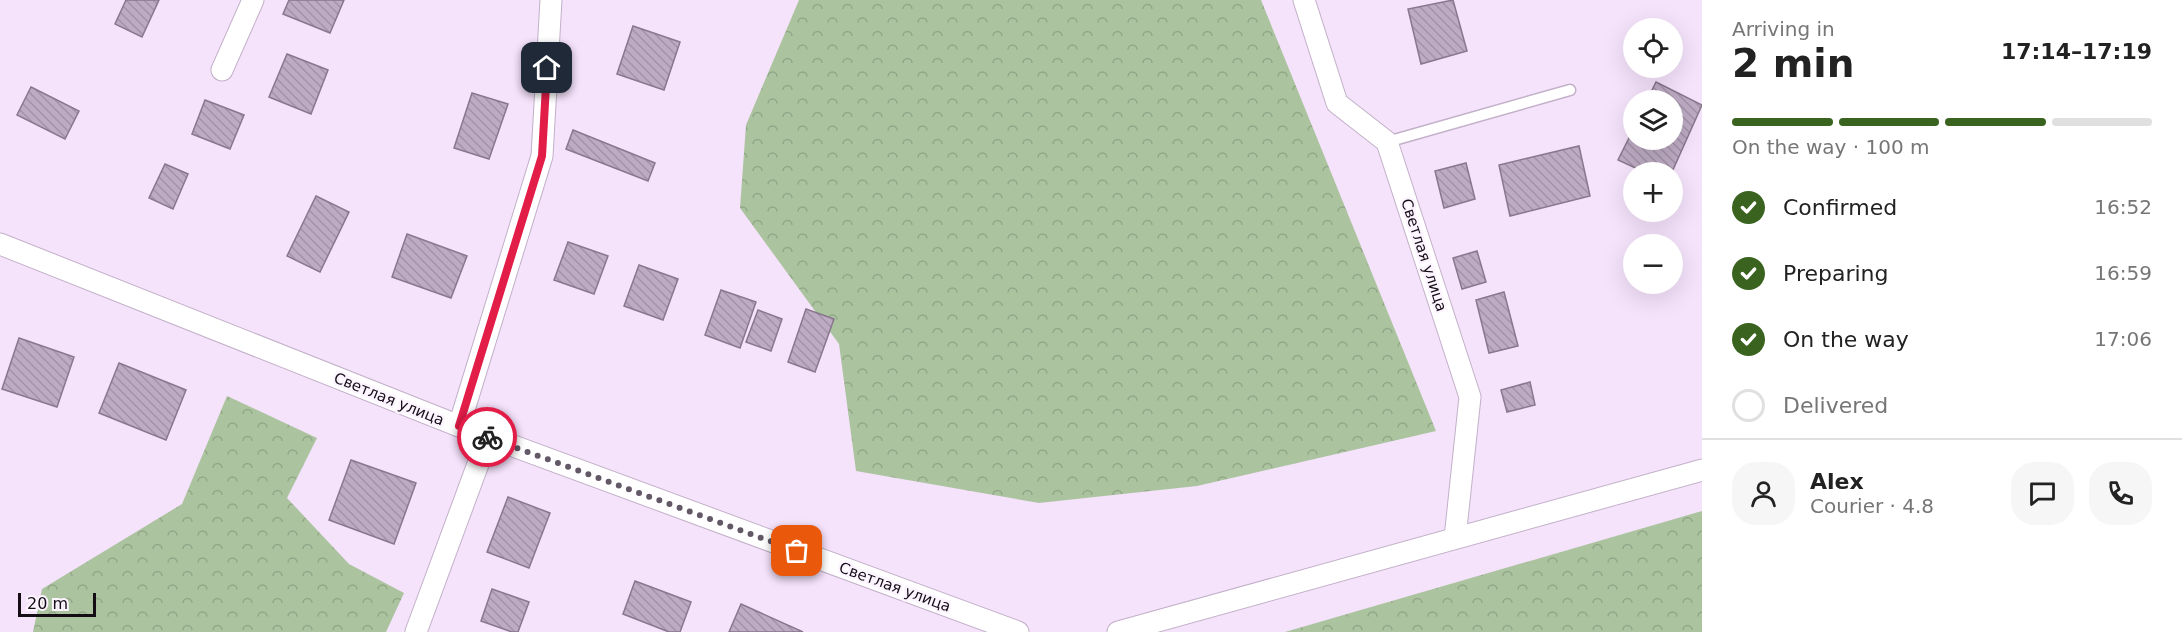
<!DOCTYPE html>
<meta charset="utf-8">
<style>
body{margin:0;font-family:"DejaVu Sans",sans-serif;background:#f6f6f6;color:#222;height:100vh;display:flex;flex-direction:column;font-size:22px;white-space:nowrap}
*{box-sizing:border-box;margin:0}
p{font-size:20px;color:#767676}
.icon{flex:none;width:33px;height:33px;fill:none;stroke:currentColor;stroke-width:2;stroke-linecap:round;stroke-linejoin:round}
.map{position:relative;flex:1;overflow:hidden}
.panel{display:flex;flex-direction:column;background:#fff;width:480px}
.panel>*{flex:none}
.buttons{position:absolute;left:1623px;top:18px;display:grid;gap:12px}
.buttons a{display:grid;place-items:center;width:60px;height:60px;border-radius:50%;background:#fff;box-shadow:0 6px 24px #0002;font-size:30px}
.scale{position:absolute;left:18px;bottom:15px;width:78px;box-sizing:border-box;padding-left:6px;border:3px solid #140d16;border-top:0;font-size:16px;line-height:21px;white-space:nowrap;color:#140d16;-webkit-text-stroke:4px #fcf4fe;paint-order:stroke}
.pin{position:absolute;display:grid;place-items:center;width:51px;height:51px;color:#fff;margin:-26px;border-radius:12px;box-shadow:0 3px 9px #0006}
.courier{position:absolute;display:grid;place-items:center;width:60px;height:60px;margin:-30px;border:4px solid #e11d48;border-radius:50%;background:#fff;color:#222;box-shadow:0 2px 8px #0007}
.summary em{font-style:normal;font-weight:600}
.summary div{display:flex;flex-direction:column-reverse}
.summary{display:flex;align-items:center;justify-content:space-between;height:102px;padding:0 30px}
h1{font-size:39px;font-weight:600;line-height:45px}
.bar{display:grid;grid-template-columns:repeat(4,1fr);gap:9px 6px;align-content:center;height:72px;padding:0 30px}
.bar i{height:8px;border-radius:4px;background:#e0e0e0}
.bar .current{background:#39631f}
.bar p{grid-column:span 4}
.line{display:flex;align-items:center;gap:15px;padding:0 30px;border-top:2px solid #e0e0e0}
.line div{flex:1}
.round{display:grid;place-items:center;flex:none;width:63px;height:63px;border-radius:24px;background:#f6f6f6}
ol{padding:0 30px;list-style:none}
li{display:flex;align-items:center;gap:18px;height:66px}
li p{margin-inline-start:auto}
li .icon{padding:6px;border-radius:50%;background:#39631f;color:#fff;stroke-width:4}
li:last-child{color:#767676}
li i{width:33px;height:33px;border:3px solid #e0e0e0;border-radius:50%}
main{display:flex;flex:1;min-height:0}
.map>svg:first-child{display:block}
</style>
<main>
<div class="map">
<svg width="1702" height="632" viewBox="0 0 1702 632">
<defs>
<pattern id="forest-crowns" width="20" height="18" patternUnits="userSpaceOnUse" patternTransform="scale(1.5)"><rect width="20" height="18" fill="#abc49f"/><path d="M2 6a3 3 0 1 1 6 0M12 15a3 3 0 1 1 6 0" fill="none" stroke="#92a788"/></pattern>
<pattern id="building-back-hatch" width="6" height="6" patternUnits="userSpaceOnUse" patternTransform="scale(1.5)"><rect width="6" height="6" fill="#bdabc3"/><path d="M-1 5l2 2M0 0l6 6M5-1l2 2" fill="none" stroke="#a292a7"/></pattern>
</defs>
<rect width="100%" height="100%" fill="#f5e2fb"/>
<g fill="url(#forest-crowns)">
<polygon points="799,0 1261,0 1436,431 1197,486 1039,503 856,471 839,344 740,208 746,125"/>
<polygon points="227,396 317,438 287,498 349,564 404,593 386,632 33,632 42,589 182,504"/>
<polygon points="1702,511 1702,632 1285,632"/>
</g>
<g fill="url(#building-back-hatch)" stroke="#88778d" stroke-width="1.5">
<polygon points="126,0 159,0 142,37 115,24"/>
<polygon points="289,0 344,0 330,33 283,14"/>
<polygon points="1453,0 1467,51 1421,64 1408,9"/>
<polygon points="633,26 680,42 664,90 617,74"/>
<polygon points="287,54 328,70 311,114 269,97"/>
<polygon points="1656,82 1702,105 1672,172 1644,172 1618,160 1634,128 1634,140 1672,140 1672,100 1647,100"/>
<polygon points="31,87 79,111 65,139 17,115"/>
<polygon points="472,93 508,104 489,159 454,148"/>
<polygon points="205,100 244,115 230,149 192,134"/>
<polygon points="573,130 655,163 648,181 566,149"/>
<polygon points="1579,146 1590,196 1510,216 1499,165"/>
<polygon points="1466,163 1475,199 1444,208 1435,171"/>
<polygon points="165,164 188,174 173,209 149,198"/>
<polygon points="316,196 349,212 320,272 287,256"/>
<polygon points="407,234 467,256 451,298 392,277"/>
<polygon points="568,242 608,256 594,294 554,280"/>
<polygon points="1477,251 1486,282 1462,289 1453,258"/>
<polygon points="639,265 678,279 663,320 624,306"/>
<polygon points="721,290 756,302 740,348 705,335"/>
<polygon points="1504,292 1518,346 1489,353 1476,300"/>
<polygon points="806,309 834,319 815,372 788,362"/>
<polygon points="758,310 782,319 771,351 746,342"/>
<polygon points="19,338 74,357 57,407 2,389"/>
<polygon points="119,363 186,390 166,440 99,413"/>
<polygon points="1530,382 1535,405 1507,412 1501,390"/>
<polygon points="351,460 416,483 394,544 329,520"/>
<polygon points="508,497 550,513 529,568 487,552"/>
<polygon points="635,581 691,602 680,632 669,632 623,614"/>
<polygon points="492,589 529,602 518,632 512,632 481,621"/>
<polygon points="741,604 803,632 729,632"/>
</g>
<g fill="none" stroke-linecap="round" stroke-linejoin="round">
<g stroke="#c3b1c9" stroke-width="13">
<polyline id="lane" points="1387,142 1570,90"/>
</g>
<g stroke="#c3b1c9" stroke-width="23">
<g id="street">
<polyline points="1304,0 1337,103 1387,142 1470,397 1455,538"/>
<polyline points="222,70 253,0"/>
<polyline points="0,244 459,426 1018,632"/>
<polyline points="459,426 542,156 551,0"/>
<polyline points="416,632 488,437"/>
<polyline points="1118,632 1702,470"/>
</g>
</g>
<use href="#lane" stroke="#fff" stroke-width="10"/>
<use href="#street" stroke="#fff" stroke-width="21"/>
</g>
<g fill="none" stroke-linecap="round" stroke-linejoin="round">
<polyline stroke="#635866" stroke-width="6" stroke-dasharray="0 10.8" points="487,437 797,551"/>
<polyline stroke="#e11d48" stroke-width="8" points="487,437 459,426 542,156 547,68"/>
</g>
<g text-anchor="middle" stroke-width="5" stroke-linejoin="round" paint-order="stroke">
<g font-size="15" fill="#140d16" stroke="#fcf4fe">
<text transform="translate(1424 255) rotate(72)" y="5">Светлая улица</text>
<text transform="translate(389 399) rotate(22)" y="5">Светлая улица</text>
<text transform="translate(895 587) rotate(20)" y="5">Светлая улица</text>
</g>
</g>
</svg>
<div class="buttons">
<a><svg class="icon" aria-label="locate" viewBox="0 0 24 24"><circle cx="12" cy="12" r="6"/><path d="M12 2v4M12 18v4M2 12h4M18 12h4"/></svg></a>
<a><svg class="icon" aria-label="layers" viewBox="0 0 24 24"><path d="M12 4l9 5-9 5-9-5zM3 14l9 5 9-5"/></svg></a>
<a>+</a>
<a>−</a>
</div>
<div class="scale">20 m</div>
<div class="pin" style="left:797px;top:551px;background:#ea580c"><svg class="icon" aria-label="bag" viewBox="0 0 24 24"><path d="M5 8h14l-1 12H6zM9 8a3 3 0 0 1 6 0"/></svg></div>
<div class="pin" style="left:547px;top:68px;background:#1f2937"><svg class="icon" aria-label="home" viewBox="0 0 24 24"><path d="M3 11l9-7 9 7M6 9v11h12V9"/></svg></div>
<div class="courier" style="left:487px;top:437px"><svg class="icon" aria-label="bike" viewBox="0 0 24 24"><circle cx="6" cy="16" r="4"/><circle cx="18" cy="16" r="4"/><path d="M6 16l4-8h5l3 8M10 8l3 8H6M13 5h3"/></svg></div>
</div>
<section class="panel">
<div class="summary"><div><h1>2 min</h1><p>Arriving in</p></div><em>17:14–17:19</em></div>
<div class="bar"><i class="current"></i><i class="current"></i><i class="current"></i><i></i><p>On the way · 100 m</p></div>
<ol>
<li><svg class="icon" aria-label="check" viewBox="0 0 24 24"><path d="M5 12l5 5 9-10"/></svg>Confirmed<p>16:52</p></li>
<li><svg class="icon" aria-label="check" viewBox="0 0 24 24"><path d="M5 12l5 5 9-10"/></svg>Preparing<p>16:59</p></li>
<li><svg class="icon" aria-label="check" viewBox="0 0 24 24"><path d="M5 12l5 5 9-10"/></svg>On the way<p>17:06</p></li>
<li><i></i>Delivered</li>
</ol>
<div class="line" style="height:108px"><a class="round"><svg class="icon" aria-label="person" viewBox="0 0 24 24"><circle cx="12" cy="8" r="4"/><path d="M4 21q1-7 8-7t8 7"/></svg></a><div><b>Alex</b><p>Courier · 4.8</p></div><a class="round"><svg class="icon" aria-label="chat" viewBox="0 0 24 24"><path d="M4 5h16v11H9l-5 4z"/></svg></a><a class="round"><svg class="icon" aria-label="phone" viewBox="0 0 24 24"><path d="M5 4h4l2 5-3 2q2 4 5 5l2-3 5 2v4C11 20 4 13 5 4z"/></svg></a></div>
</section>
</main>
